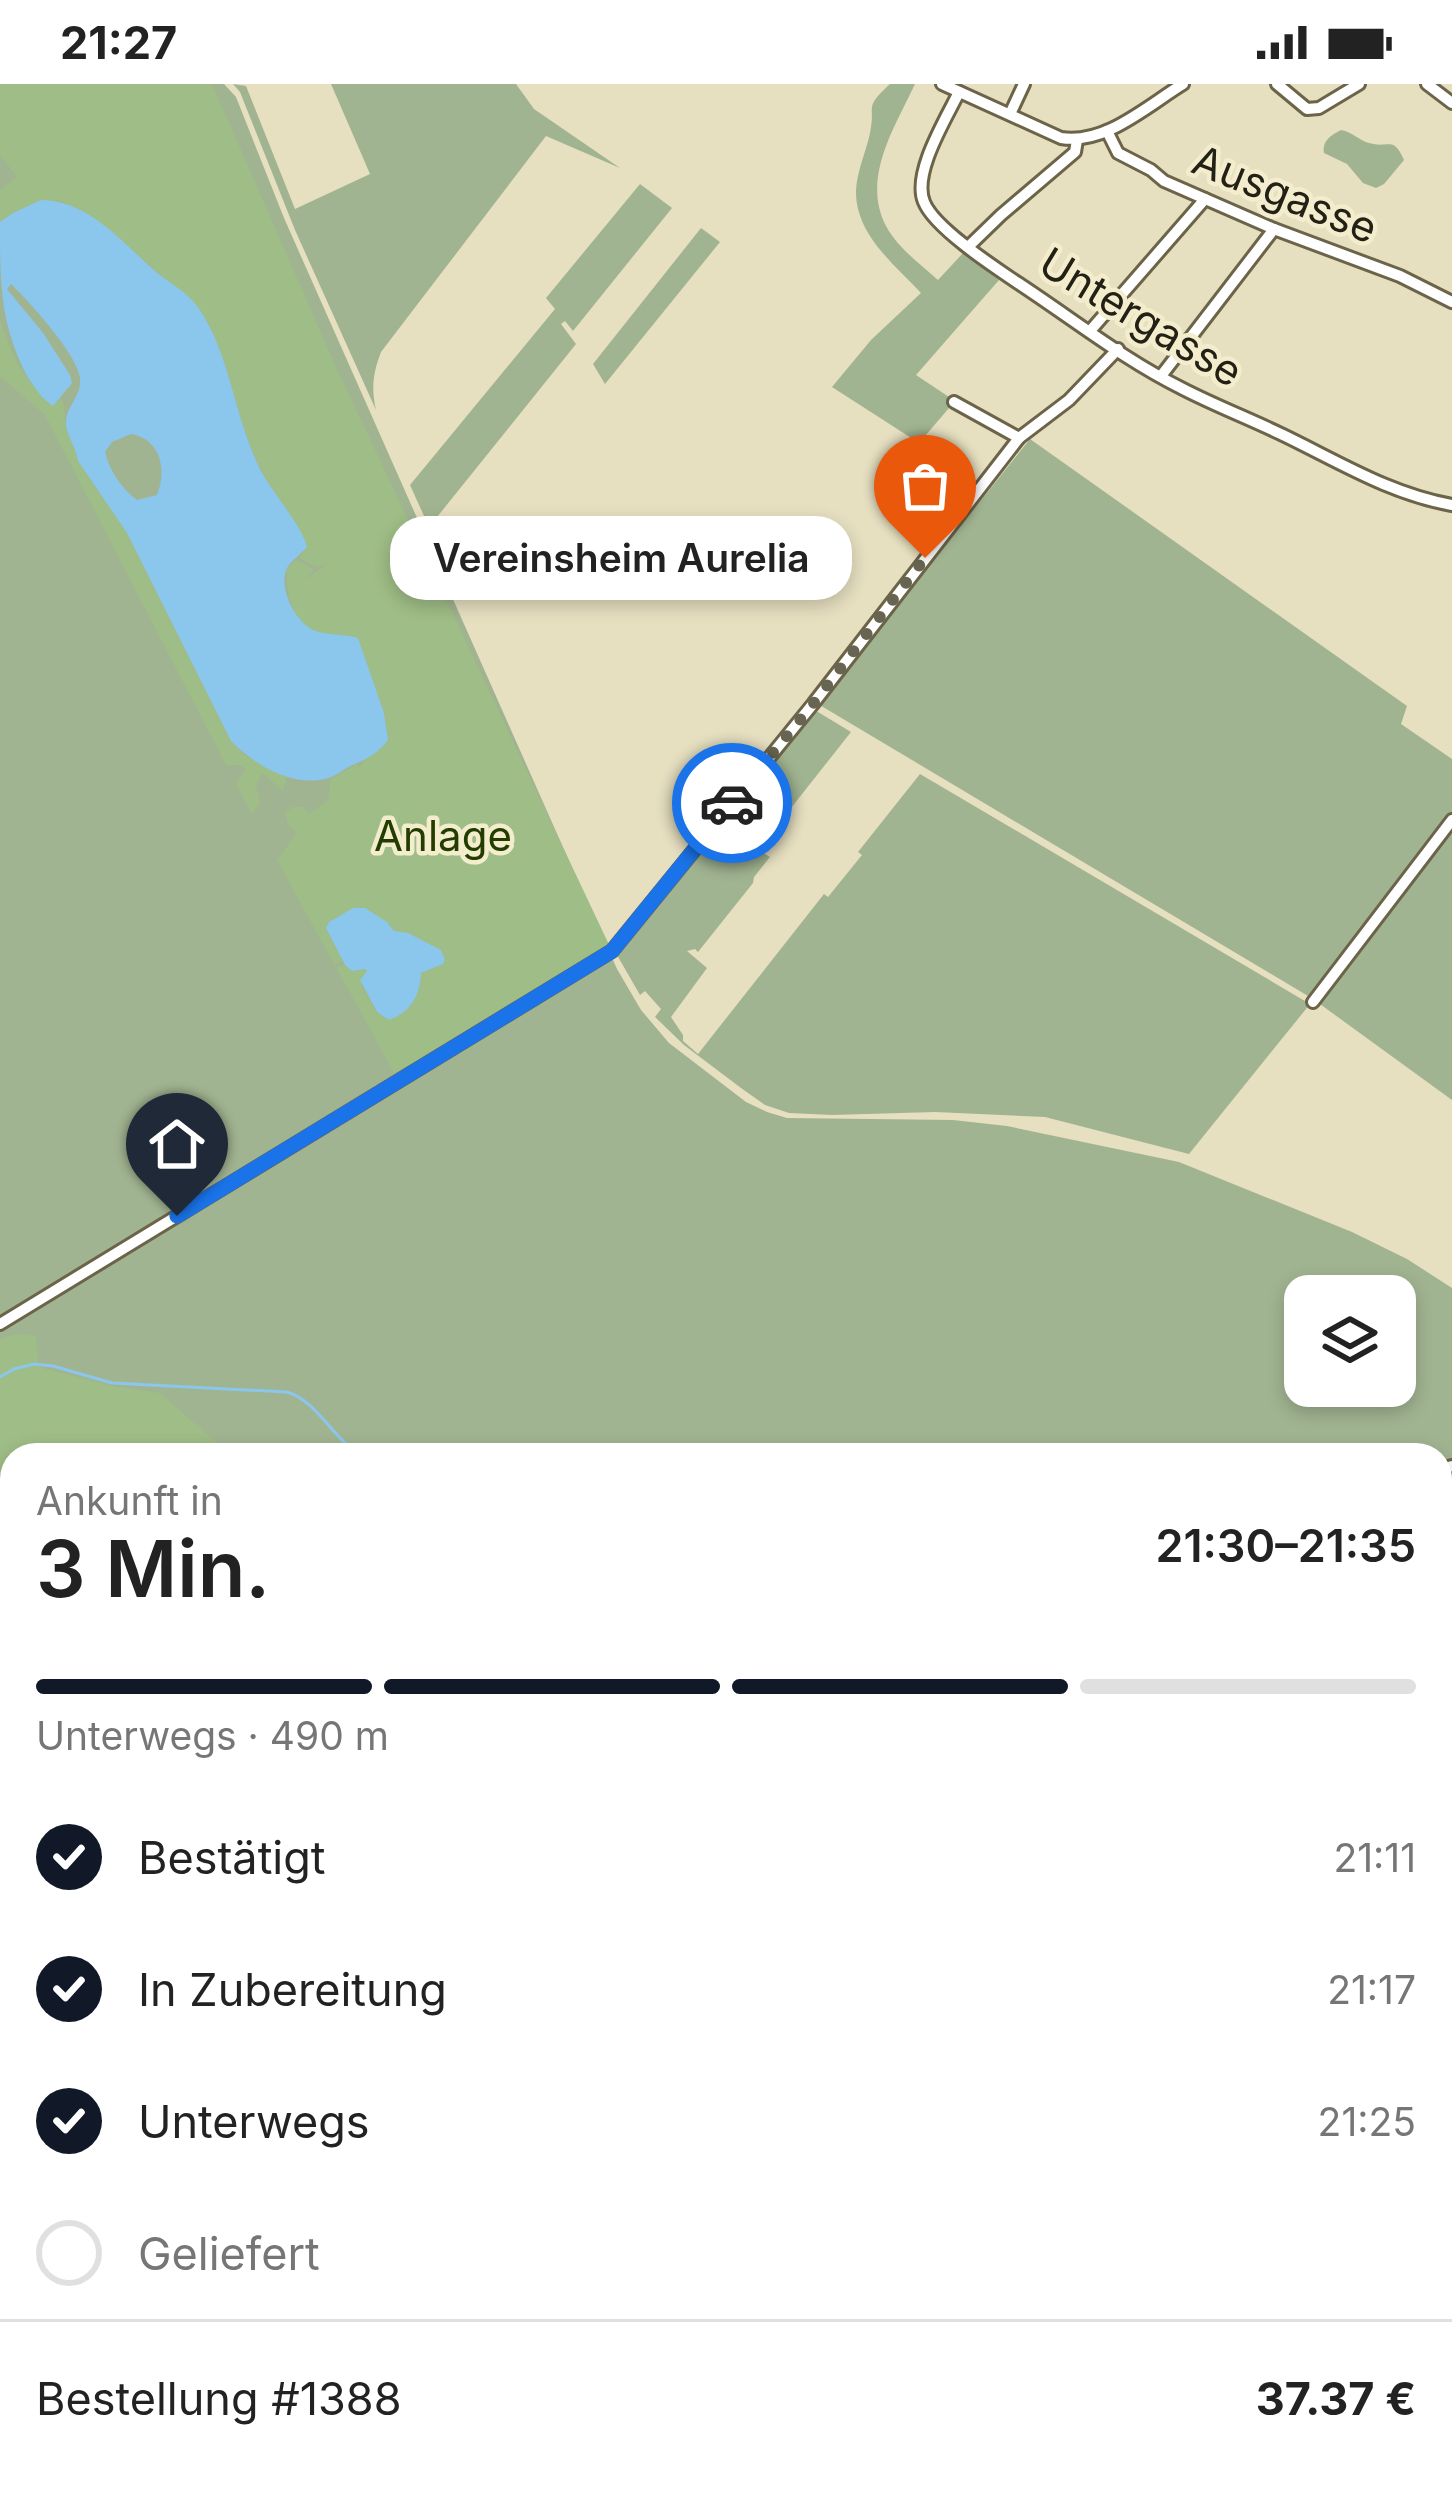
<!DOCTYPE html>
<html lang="de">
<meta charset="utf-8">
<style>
body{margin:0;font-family:Inter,sans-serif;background:#f2f2f2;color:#222;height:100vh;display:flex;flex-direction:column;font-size:45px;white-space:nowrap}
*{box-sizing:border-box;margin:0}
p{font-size:39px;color:#767676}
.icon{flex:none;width:66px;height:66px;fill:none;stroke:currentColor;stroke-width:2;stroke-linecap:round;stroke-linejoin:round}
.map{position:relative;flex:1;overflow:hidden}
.details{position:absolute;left:0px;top:1359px;width:1452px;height:1059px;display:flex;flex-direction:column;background:#fff;border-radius:36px 36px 0 0;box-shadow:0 6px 18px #0003}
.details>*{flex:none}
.controls{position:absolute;left:1284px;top:1191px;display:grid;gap:24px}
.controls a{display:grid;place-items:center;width:132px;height:132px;border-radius:24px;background:#fff;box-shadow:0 6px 18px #0003;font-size:60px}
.pin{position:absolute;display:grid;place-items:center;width:102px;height:102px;color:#fff;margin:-123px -51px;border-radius:50% 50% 50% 0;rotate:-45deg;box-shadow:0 0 12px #0007}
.pin .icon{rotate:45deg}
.courier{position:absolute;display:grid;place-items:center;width:120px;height:120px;margin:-60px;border:9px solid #1a73e8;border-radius:50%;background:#fff;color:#222;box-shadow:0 3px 15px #0007}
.bubble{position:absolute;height:84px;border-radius:36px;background:#fff;box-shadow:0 6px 18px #0003;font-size:39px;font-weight:600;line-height:84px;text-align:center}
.summary em{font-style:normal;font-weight:600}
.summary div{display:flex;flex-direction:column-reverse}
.summary{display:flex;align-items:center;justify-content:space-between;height:204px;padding:0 36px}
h1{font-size:78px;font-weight:600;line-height:90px}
.bar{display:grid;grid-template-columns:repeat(4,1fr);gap:18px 12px;align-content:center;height:144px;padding:0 36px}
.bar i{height:15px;border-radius:9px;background:#e0e0e0}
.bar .selected{background:#111827}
.bar p{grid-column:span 4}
.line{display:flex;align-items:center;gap:30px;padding:0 36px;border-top:3px solid #e0e0e0}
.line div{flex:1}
ol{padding:0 36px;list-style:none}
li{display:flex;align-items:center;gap:36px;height:132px}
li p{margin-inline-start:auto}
li .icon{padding:12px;border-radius:50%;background:#111827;color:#fff;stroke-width:4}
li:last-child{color:#767676}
li i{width:66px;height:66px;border:6px solid #e0e0e0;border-radius:50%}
.status{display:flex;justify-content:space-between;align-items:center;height:84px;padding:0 60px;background:#fff;direction:ltr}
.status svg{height:33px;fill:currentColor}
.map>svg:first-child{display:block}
</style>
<div class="status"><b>21:27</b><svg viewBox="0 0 49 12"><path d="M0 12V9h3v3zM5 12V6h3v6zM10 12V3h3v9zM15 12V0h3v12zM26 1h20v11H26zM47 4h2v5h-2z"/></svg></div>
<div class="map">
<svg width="1452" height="2416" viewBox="0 0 1452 2416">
<rect width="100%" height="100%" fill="#e6dfc0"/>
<g fill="#a1b491" fill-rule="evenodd">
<path d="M0 0H224L236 13 284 134 617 885 641 926 669 959 746 1018 767 1028 787 1034 953 1036 1007 1042 1179 1078 1352 1148 1407 1175 1452 1204V1616L1440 1613V1371H12L0 1412ZM1305 1212H1395V1302H1305Z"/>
<path d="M233 0 246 2 295 125 370 90 331 0H516L534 25 620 84 546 52 381 268C373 289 371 304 376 326L295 146 240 8Z"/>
<path d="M890 0H915C895 43 861 94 886 142 897 163 920 180 938 196L964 168 999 196 916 291 955 317 919 359 832 303 871 256 921 209C894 180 855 150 856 106 857 87 866 68 870 49 876 20 863 25 890 0Z"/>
<path d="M1341 46C1353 48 1358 56 1369 59 1389 65 1393 51 1404 76L1384 100 1376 104 1363 99 1347 80 1324 69C1322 57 1331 51 1341 46Z"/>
<polygon points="640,100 672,124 573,247 565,237 561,240 576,260 429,443 410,401 555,225 546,214"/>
<polygon points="701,144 720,158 605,300 593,280"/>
<polygon points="1030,355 1407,622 1401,640 1452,675 1452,1016 1313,915 818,620"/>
<polygon points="813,625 851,648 776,743 759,743 746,758 770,773 754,793 753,799 698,868 695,865 687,867 707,884 671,933 683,951 683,957 698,970 824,810 828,813 862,771 858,768 920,690 1310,920 1189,1070 1045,1033 935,1028 832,1031 789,1029 765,1021 741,1004 684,961 655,933 661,925 645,907 640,911 617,871"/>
</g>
<g fill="#9fbd86">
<path d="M0 0H212L335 281 612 867 538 913 394 989 336 883 345 881 352 887 365 885 367 888 362 902 377 929 421 889 437 883 441 867 408 849 394 847 387 838 340 831 330 838 326 844 343 878 334 880 277 776 297 749 288 740 285 728 293 723H303L309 730 328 716 331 695 357 680 359 684C366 672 380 668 388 656L384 629 358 554C344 550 332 551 319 548 293 542 285 507 287 484L297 476 314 486 304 496 328 480 317 483 299 474 307 463C303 443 270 407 260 384 239 343 233 296 215 254 199 217 182 211 155 186 124 158 96 133 58 116L13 129 0 138V106L17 93 0 71Z"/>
<path d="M0 235C9 266 25 300 53 322L61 313C66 327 64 338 68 350 72 360 77 366 78 377L127 449 231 657 245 671 287 693 283 707 262 689 256 702 260 719 252 730 236 700 246 686 241 681H226L45 331 0 292Z"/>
<polygon points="16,1250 36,1252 39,1283 112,1302 160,1309 231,1371 12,1371 12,1428 0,1413 0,1255"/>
</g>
<g fill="#8bc6ec" fill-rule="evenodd">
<path d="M41 116C88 116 122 158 155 187 169 199 186 207 197 222 204 231 210 244 215 254 233 296 239 343 260 385 271 407 303 443 307 463 302 469 291 477 287 484 277 505 298 544 319 548 332 551 344 550 358 554L384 629 388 656C377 671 366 675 350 682 341 687 335 693 325 695 290 703 254 680 231 657L127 449 78 377C76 363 67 353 66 340 65 323 82 313 80 294 78 271 28 216 11 200L7 205 43 249 70 291 72 299 53 322C42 315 36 305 28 294 0 240 0 201 0 138L13 129ZM131 350C161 355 167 386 157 411L137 416C122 405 109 386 105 368L112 358Z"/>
<path d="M353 824H365L387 838 394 847 408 849 441 866 445 876 443 880 421 889C420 912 411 928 389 936L377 928 360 896 367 887 365 885 352 887 345 881 326 844 329 838Z"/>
<polygon points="0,1419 12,1433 12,2194 0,2174"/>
<polygon points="1440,1899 1452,1901 1452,2113 1440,2108"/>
<polygon points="143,2406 608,2406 614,2416 149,2416"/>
</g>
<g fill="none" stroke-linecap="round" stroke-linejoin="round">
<g stroke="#8bc6ec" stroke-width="3">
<path d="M0 1293 14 1285 34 1280 53 1282 112 1299 287 1308C317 1317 333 1354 359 1371"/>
<polyline points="1440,1598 1452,1601"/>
<polyline points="1287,2406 1293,2416"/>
</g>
<g stroke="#6b6449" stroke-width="16">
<g id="minor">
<path d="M942 0 1061 54C1105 61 1147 22 1183 0"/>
<polyline points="1277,0 1307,25 1319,24 1359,0"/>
<polyline points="1427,0 1452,19"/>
<path d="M959 8C946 35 912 89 924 118 934 144 997 185 1021 201 1074 236 1126 277 1183 305 1216 322 1250 335 1283 351 1339 378 1390 410 1452 421"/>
<polyline points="1010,30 1024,0"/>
<polyline points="1107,47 1118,69 1151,86 1164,97 1274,145 1400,192 1452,218"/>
<polyline points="968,163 1001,131 1075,68 1077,56"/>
<polyline points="1090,247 1205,115"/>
<polyline points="1161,292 1274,145"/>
<polyline points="954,318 1019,354"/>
<polyline points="1313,918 1452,736"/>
<polyline points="0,1240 612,867 813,620 1019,354 1069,316 1118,265"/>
<polyline points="1440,1385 1452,1382"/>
<polyline points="1440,1549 1452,1564"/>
<polyline points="1445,2109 1441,2121 1452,2124"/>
<polyline points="1440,2149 1452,2152"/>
<polyline points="0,2217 12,2237"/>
<polyline points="0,2284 12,2304"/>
<polyline points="0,2340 12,2332"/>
<polyline points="74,2406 80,2416"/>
<polyline points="116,2406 122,2416"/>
<polyline points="1310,2416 1315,2406"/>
</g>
</g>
<use href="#minor" stroke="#fff" stroke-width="10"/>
</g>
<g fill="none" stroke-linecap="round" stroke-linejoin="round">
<polyline stroke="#676451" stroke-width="12" stroke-dasharray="0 21.6" points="732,719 813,620 925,474"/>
<polyline stroke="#1a73e8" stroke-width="15" points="177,1132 612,867 732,719"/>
</g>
<g text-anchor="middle" stroke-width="9" stroke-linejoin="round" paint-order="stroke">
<g font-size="42" fill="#232115" stroke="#f3eccd">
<text transform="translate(1285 110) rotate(22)" y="15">Ausgasse</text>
<text transform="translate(1141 233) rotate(31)" y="15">Untergasse</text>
</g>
<g font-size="42" fill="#233d01" stroke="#f3eccd">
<text x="443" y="767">Anlage</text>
</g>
</g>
</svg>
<div class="controls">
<a><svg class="icon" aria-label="layers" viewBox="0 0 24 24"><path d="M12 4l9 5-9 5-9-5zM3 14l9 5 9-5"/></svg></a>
</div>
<div class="pin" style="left:925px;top:474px;background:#ea580c"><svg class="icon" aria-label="bag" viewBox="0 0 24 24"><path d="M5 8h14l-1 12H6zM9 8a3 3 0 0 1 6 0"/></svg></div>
<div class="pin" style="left:177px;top:1132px;background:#1f2937"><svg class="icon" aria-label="home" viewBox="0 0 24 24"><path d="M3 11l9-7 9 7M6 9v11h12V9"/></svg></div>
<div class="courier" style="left:732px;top:719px"><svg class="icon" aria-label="car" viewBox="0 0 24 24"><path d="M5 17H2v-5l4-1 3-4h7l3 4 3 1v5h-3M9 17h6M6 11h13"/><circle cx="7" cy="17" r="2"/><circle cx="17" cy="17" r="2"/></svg></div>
<div class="bubble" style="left:390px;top:432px;width:462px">Vereinsheim Aurelia</div>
<section class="details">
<div class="summary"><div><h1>3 Min.</h1><p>Ankunft in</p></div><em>21:30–21:35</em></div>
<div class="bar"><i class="selected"></i><i class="selected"></i><i class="selected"></i><i></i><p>Unterwegs · 490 m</p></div>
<ol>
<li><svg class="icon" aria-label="check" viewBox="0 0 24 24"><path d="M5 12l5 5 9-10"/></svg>Bestätigt<p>21:11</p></li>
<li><svg class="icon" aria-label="check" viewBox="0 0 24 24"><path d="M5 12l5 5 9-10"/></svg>In Zubereitung<p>21:17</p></li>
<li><svg class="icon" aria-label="check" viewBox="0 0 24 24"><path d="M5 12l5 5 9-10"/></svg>Unterwegs<p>21:25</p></li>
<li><i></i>Geliefert</li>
</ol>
<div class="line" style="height:156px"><div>Bestellung #1388</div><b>37.37 €</b></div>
</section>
</div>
